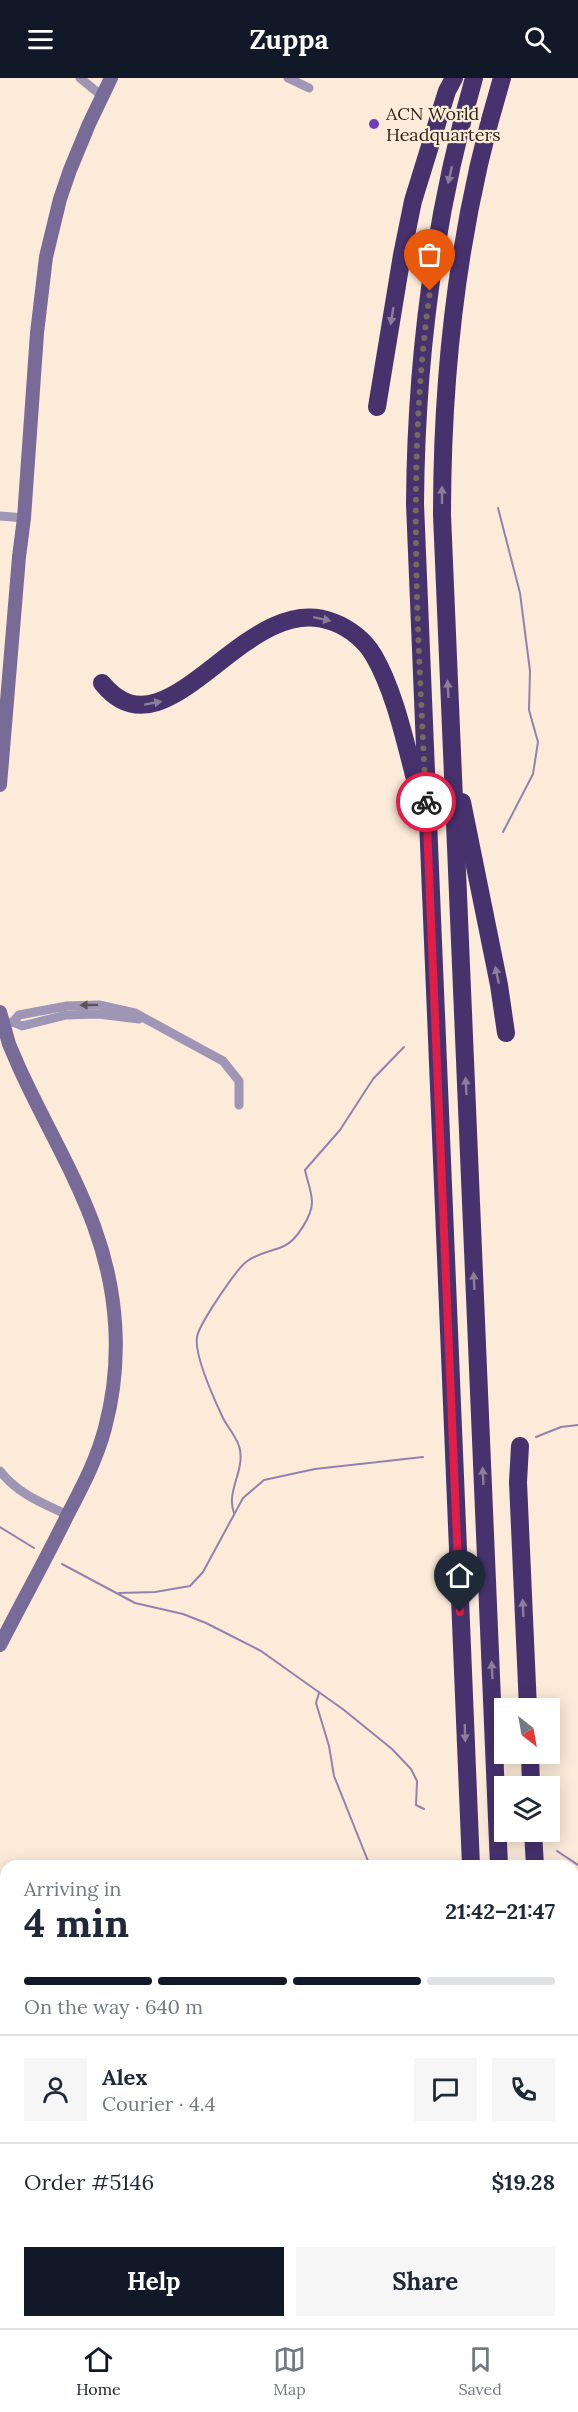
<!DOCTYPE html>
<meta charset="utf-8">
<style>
body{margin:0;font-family:Lora,serif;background:#f6f6f7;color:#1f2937;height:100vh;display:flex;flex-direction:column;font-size:22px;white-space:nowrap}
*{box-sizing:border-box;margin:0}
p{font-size:20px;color:#747a83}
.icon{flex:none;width:33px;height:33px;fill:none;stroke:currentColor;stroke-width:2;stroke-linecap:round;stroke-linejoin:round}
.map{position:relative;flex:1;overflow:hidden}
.side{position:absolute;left:0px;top:1782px;width:579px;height:468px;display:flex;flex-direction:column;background:#fff;border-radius:18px 18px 0 0;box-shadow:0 3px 15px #0003}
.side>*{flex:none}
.needle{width:39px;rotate:149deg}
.fabs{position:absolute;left:494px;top:1620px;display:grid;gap:12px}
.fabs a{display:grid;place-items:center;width:66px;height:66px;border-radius:0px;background:#fff;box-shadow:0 3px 15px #0003;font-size:30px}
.pin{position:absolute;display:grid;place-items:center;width:51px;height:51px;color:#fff;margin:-62px -26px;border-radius:50% 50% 50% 0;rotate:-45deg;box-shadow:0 0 6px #0007}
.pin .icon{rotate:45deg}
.courier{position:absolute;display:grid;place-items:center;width:60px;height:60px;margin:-30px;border:4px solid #e11d48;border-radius:50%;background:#fff;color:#222;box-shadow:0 2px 8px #0007}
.summary em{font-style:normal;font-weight:700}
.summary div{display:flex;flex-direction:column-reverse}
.summary{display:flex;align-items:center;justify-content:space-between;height:102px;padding:0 24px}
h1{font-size:39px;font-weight:700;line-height:45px}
.bar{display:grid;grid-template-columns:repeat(4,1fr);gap:9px 6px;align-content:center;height:72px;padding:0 24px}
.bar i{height:8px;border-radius:4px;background:#e0e1e3}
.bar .selected{background:#111827}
.bar p{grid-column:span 4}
.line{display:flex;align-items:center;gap:15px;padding:0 24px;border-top:2px solid #e0e1e3}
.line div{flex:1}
.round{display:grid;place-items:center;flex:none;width:63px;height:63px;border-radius:0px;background:#f6f6f7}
.action{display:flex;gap:12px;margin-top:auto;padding:12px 24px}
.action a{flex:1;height:69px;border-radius:0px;background:#111827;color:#fff;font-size:24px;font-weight:700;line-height:69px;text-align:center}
.action a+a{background:#f6f6f7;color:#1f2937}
header{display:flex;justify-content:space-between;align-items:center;height:78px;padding:0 24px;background:#111827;color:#fff;font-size:27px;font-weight:700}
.tabs{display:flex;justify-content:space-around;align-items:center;height:84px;border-top:2px solid #e0e1e3;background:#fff;font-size:16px;color:#747a83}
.tabs a{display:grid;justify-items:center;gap:3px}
.tabs .selected{color:#111827}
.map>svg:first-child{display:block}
</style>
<header><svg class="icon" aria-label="menu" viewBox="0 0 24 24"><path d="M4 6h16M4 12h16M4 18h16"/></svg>Zuppa<svg class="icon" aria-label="search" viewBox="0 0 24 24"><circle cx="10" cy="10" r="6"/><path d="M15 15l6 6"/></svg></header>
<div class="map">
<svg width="578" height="2250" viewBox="0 0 578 2250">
<rect width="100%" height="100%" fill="#fcebd9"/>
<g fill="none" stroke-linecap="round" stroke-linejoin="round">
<g stroke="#9381af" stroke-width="2">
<polyline points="498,430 520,515 530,593 529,632 538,664 533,696 503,754"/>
<polyline points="536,1359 561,1349 578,1347"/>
<path d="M234 1435C226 1414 244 1394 240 1372 239 1362 228 1350 223 1340 215 1323 194 1277 197 1259 199 1246 236 1192 246 1184 257 1175 271 1174 284 1168 296 1163 312 1138 312 1124 312 1114 307 1102 305 1092L340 1052 373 1001 404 969"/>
<polyline points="0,1449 34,1470"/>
<polyline points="62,1486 135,1525 183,1536 206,1545 261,1573 344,1632 392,1671 411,1691 417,1703 416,1727 424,1731"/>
<polyline points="119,1515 155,1514 190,1508 203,1494 243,1420 264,1402 315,1391 423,1379"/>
<polyline points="319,1615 316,1625 329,1668 334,1698 370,1788"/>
<polyline points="557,1773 578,1787"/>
</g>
<g stroke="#9e96b4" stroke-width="9">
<polyline points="80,0 102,18"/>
<polyline points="288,0 309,10"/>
<polyline points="0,438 24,440"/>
<polyline points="13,944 19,937 67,928 99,927 135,935 223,983 239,1003 239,1027"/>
<polyline points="8,945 13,944 22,948 66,937 98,936 139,941"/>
<path d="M0 1393C18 1416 42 1425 68 1437"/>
<polyline points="241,2250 246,2244"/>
</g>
<g stroke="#786b97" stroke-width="14">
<polyline points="0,707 19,479 24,440 37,255 46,179 60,121 70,92 89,46 111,0"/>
<path d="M0 934 9 966 18 987C42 1041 74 1093 94 1148 118 1213 123 1283 105 1350 97 1381 82 1409 67 1438 46 1481 22 1524 0 1567"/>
<polyline points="0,2026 6,2037"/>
<polyline points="0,2054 6,2067"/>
<polyline points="0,2134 6,2126"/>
<polyline points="154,2244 163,2250"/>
<polyline points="191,2244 200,2250"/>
</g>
<g stroke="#47326e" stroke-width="18">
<polyline points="377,329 402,177 413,123 447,13 454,0"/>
<path d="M102 605C168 687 245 509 333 544 349 550 365 562 374 578 396 616 406 669 418 712"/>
<polyline points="462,724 499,907 506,955"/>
<polyline points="520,1368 518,1404 528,1630"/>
<polyline points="530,1676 531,1708"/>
<polyline points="533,1754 535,1788"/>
<path d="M471 1788 415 426C416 282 434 139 474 0"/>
<path d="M499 1788 442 437C442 290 459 141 502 0"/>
<polyline points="491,2244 492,2250"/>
<polyline points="519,2244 520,2250"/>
<polyline points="377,2250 381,2244"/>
<polyline points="399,2250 404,2244"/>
<polyline points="545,2250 545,2244"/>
</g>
</g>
<defs><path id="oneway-solid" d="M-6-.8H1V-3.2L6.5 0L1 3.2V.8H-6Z" transform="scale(1.5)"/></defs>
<g fill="#8f7c99">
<use href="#oneway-solid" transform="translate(450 97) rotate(103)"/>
<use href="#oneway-solid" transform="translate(392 238) rotate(99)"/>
<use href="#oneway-solid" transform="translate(442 417) rotate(-90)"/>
<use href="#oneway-solid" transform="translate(322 541) rotate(12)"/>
<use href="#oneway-solid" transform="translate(448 611) rotate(-93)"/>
<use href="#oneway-solid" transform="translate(153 625) rotate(-10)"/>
<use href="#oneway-solid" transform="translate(497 897) rotate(-102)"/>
<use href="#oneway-solid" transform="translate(466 1008) rotate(-93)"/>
<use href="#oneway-solid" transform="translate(474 1203) rotate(-93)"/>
<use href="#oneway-solid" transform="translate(483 1398) rotate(-93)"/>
<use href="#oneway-solid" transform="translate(523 1530) rotate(-92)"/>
<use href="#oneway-solid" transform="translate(492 1592) rotate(-93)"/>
<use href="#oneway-solid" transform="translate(465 1655) rotate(88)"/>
</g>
<use fill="#5b5258" href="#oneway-solid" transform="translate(89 927) rotate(179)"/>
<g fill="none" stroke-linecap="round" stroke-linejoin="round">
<path stroke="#776a5d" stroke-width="6" stroke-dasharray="0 10.8" d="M426 724C418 554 406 382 430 213"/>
<polyline stroke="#e11d48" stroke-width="8" points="426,724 460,1534"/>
</g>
<circle fill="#6e3fb6" stroke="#fcebd9" stroke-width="2" cx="374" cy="46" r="6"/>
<g text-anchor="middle" stroke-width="4.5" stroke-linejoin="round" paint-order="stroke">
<g font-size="18" fill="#2f251a" stroke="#fcebd9" text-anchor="start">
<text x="386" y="42">ACN World<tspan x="386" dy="21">Headquarters</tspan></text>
</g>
</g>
</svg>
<div class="fabs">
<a><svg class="needle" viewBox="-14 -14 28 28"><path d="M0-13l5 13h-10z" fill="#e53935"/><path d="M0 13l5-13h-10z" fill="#747a83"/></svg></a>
<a><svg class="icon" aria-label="layers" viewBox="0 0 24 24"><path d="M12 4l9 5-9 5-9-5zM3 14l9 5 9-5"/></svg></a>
</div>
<div class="pin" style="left:430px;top:213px;background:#ea580c"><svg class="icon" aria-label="bag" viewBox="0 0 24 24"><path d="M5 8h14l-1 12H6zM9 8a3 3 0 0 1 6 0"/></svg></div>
<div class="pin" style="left:460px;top:1534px;background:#1f2937"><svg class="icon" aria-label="home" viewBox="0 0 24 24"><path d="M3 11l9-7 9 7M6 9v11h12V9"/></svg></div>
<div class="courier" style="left:426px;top:724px"><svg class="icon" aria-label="bike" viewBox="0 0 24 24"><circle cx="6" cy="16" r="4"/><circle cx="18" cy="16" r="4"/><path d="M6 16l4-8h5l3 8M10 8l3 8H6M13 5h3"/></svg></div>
<section class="side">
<div class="summary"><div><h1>4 min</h1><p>Arriving in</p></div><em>21:42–21:47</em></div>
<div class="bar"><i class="selected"></i><i class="selected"></i><i class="selected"></i><i></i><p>On the way · 640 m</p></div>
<div class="line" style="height:108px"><a class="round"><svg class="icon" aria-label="person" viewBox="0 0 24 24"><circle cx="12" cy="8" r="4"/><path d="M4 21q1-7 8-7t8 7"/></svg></a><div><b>Alex</b><p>Courier · 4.4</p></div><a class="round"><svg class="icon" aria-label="chat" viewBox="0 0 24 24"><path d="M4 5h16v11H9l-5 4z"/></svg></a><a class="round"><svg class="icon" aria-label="phone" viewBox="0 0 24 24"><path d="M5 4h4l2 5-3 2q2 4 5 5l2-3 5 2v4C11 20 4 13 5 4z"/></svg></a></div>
<div class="line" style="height:78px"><div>Order #5146</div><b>$19.28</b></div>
<div class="action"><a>Help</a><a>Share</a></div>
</section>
</div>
<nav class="tabs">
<a class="selected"><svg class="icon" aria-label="home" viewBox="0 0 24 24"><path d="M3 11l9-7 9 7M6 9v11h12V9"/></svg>Home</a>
<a><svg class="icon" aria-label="map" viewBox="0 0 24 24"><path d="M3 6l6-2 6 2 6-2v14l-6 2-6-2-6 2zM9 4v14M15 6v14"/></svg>Map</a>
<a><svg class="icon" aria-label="saved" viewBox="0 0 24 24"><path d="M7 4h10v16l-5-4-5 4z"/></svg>Saved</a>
</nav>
